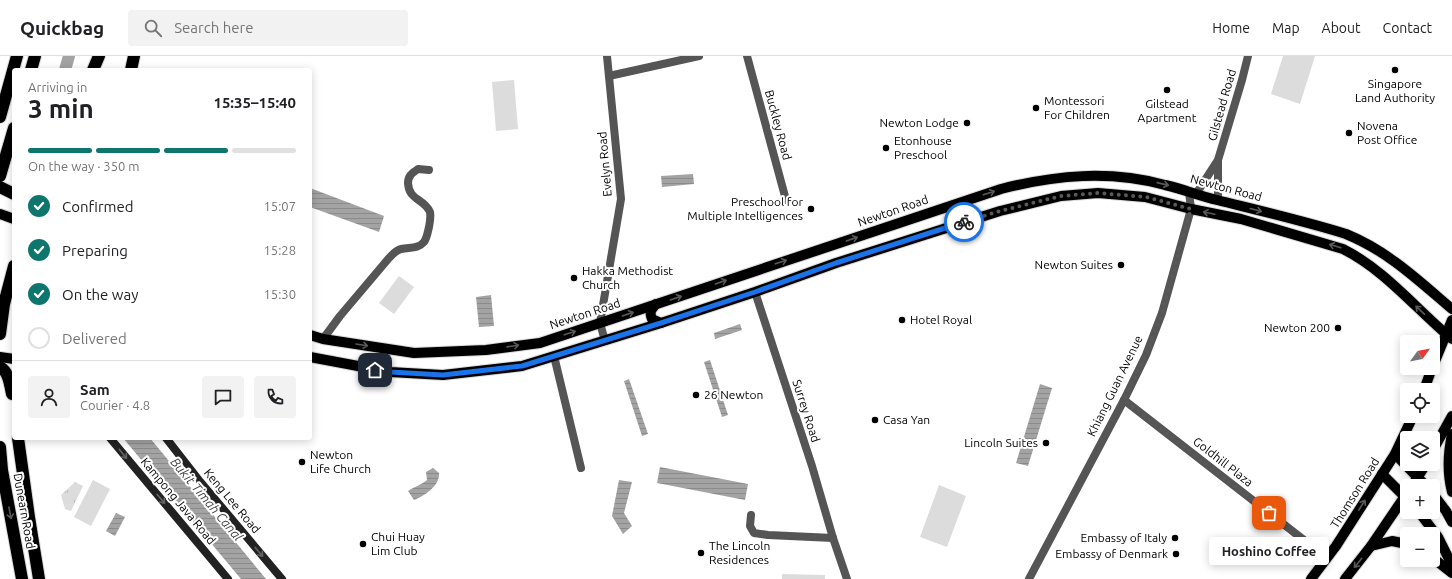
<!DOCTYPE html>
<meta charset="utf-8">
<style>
body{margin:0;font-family:Ubuntu,sans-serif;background:#f2f2f2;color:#202124;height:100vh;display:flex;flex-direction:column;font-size:15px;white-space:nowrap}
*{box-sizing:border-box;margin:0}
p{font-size:13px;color:#757577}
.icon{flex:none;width:22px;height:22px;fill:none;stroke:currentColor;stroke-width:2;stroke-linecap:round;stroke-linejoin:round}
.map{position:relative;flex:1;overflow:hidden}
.side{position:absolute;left:12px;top:12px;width:300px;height:372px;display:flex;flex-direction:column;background:#fff;border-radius:4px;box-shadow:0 2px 10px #0003}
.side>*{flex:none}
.needle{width:26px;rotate:57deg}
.controls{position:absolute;left:1400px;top:279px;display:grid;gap:8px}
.controls a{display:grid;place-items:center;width:40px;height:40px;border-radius:4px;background:#fff;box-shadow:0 2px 10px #0003;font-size:20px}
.pin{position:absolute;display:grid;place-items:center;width:34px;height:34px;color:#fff;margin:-17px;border-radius:8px;box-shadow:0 2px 6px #0006}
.courier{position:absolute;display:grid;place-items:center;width:40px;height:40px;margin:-20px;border:3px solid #1a73e8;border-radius:50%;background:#fff;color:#222;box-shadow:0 1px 5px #0007}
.bubble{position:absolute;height:28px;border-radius:4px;background:#fff;box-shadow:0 2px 10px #0003;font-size:13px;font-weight:700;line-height:28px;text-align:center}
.overview em{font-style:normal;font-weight:700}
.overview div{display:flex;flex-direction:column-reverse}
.overview{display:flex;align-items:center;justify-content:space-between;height:68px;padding:0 16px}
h1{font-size:26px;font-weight:700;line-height:30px}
.bar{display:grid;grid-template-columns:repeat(4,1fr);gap:6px 4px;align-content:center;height:48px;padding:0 16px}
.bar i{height:5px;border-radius:3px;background:#e0e0e0}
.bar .active{background:#0f766e}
.bar p{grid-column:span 4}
.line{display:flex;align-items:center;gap:10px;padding:0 16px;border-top:1px solid #e0e0e0}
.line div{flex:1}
.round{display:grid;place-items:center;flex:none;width:42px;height:42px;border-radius:4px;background:#f2f2f2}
ol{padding:0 16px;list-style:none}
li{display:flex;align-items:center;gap:12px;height:44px}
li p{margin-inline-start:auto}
li .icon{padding:4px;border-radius:50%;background:#0f766e;color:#fff;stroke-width:4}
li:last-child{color:#757577}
li i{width:22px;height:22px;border:2px solid #e0e0e0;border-radius:50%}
header{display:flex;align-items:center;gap:24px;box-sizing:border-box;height:56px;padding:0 20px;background:#fff;border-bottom:1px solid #e0e0e0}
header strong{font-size:19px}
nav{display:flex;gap:22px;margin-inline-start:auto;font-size:14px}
.search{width:280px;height:36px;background:#f2f2f2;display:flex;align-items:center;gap:10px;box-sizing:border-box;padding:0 14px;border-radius:4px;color:#757577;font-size:15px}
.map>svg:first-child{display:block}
</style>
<header>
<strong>Quickbag</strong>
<div class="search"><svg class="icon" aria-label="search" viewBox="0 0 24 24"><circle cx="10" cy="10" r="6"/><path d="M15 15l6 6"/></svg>Search here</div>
<nav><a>Home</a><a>Map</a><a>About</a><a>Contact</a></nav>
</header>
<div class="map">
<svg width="1452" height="523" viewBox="0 0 1452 523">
<defs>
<pattern id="grass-tufts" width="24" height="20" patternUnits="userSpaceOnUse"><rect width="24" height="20" fill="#dcdcdc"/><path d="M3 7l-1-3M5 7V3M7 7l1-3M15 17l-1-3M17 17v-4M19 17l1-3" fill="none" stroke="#bbb"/></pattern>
<pattern id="water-rules" width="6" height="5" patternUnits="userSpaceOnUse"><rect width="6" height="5" fill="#a3a3a3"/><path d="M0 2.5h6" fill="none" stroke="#8b8b8b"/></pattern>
</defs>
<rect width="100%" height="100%" fill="#fff"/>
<polygon fill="url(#grass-tufts)" points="75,426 83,430 71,455 65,453 61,439"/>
<g fill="#dcdcdc">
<polygon points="1283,0 1315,0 1300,48 1271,38"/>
<polygon points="514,24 518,73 496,75 492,26"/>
<polygon points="399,220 414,231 394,258 379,247"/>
<polygon points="93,424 110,433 91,470 74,461"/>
<polygon points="939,429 966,440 947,491 920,481"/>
<polygon points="782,518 825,519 825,523 782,523"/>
</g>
<g fill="url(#water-rules)">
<polygon points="693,118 694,128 662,131 661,120"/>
<polygon points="310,132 384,160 379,176 310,151"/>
<polygon points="491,239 494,270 479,271 476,241"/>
<polygon points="740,268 742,274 715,283 714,277"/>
<polygon points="710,304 728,359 722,361 704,306"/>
<polygon points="629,323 648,378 642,380 624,325"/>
<polygon points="1040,328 1052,332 1028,410 1016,407"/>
<polygon points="123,382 150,382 266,523 241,523"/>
<polygon points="660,411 748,428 745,444 657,427"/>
<path d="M433 412 439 417C440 430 424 440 414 444L408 435C414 431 421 429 427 424L426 416Z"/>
<polygon points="619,424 632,426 624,457 632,470 623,478 612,460"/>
<polygon points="116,457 125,461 115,480 106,475"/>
</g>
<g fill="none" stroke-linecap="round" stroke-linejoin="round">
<polyline stroke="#a3a3a3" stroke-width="12" points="65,14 69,0"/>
<g stroke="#dbdbdb" stroke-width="12">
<g id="primary">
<polyline points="0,158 14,163"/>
<path d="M656 248C651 254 649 256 652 263L661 267"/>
<path d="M310 279 323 283 414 297 486 294 540 287 1001 133C1056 119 1109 114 1165 129 1183 133 1200 140 1217 144 1261 155 1304 165 1346 178 1388 195 1419 225 1452 253"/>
<polyline points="0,301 14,303"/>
<path d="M310 301 390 316 443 319 522 310 661 267 755 236 836 207 1000 155 1061 140 1098 137 1145 141 1191 153 1241 163 1343 193C1385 214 1416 253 1452 283"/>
<polyline points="1433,310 1452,264"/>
<polyline points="1424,334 1432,312"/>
<path d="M1452 378C1448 397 1447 417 1452 436"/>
<polyline points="1433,394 1452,360"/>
<polyline points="1395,398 1426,430"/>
<polyline points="1382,418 1407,443"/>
<polyline points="1412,430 1426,408"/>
<polyline points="1433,438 1446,455 1452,466"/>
<polyline points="1419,456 1438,481 1452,509"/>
<polyline points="1371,490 1392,485 1407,488"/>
<polyline points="1433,502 1452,517"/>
<polyline points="1311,523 1336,490 1395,398 1413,360"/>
<polyline points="1345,523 1371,490 1407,437"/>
</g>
</g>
<g stroke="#dbdbdb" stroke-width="14">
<g id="highway">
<polyline points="31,14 35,0"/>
<polyline points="93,14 99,0"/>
<polyline points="131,14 134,0"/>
<polyline points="0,61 17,0"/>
<polyline points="0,120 14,72"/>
<polyline points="0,131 14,138"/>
<polyline points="0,278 4,248 14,210"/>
<path d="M0 311C9 316 10 329 12 338"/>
<polyline points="18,382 29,461 39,523"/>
<polyline points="0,391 2,414 22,523"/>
</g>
</g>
<g stroke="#555" stroke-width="8">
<polyline points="747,0 786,144"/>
<polyline points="609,20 699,0"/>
<polyline points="1218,105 1218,145"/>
<polyline points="1196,138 1218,104 1242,24 1248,0"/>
<polyline points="755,236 812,410 833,482 847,523"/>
<path d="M323 283 340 260 389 202C392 199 396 194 401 193 410 191 418 193 424 186 427 182 428 175 429 171 430 166 431 161 430 156 424 142 409 145 408 127 408 120 412 117 418 113L429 114"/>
<polyline points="605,285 600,267 621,143 607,0"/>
<polyline points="554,300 581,412"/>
<polyline points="1124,344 1327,502"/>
<polyline points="751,459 750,470 754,477 768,479 833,482"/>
<polyline points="1029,523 1124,344 1146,299 1162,257 1191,153 1189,136"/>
</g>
<g stroke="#222" stroke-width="8">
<polyline points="110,382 228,523"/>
<polyline points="166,382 198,423 282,523"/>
</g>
<use href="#primary" stroke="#000" stroke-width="10"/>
<use href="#highway" stroke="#000" stroke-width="12"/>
</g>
<defs><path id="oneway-shaft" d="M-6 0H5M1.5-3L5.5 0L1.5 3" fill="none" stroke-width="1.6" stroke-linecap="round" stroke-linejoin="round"/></defs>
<g stroke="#595959">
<use href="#oneway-shaft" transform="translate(1163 128) rotate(13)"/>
<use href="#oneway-shaft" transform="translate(989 137) rotate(-18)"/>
<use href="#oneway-shaft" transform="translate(1256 154) rotate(15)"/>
<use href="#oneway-shaft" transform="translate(1209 157) rotate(-168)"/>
<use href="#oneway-shaft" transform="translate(852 183) rotate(-19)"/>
<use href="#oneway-shaft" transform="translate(1335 190) rotate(-163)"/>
<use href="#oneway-shaft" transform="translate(781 206) rotate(-18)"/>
<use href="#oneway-shaft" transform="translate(721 226) rotate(-19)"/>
<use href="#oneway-shaft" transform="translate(676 242) rotate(-19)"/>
<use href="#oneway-shaft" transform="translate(1420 254) rotate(-137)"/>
<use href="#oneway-shaft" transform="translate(628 258) rotate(-19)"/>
<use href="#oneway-shaft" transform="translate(570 277) rotate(-18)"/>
<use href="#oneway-shaft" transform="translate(362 289) rotate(9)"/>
<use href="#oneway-shaft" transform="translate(513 290) rotate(-8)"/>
<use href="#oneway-shaft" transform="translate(1362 449) rotate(-58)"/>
<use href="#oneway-shaft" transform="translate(10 457) rotate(80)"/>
<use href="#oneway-shaft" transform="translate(1358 507) rotate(129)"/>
</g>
<g stroke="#646464">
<use href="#oneway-shaft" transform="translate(123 398) rotate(51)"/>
<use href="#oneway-shaft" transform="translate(161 443) rotate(50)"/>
<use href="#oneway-shaft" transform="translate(259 496) rotate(50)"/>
</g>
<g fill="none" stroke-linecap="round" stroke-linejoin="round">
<polyline stroke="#595959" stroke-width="4" stroke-dasharray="0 7.2" points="964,166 1000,155 1061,140 1098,137 1146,141 1191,153 1162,257 1146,298 1124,344 1269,457"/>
<polyline stroke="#1a73e8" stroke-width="5" points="375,314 390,316 443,319 522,310 661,267 755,236 836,207 964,166"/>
</g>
<g fill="#000" stroke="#fff" stroke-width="1.5">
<circle cx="1395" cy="14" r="4"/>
<circle cx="1167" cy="34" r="4"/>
<circle cx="1036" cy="52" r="4"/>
<circle cx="967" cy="67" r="4"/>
<circle cx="1349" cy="77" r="4"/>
<circle cx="886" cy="92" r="4"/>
<circle cx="811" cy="153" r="4"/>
<circle cx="1121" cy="209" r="4"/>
<circle cx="574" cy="222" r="4"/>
<circle cx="902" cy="264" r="4"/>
<circle cx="1338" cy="272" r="4"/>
<circle cx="696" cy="339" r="4"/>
<circle cx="875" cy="364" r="4"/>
<circle cx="1046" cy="387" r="4"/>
<circle cx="302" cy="406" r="4"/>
<circle cx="1175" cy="482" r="4"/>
<circle cx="363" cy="488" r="4"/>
<circle cx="701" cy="497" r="4"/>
<circle cx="1176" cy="498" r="4"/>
</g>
<g text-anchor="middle" stroke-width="4" stroke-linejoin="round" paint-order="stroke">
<g font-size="12" fill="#000" stroke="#fff" text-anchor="start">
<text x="1395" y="32" text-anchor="middle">Singapore<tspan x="1395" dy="14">Land Authority</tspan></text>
<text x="1044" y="49">Montessori<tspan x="1044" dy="14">For Children</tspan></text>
<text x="1167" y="52" text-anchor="middle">Gilstead<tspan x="1167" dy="14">Apartment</tspan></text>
<text x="959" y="71" text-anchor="end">Newton Lodge</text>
<text x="1357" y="74">Novena<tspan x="1357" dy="14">Post Office</tspan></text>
<text x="894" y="89">Etonhouse<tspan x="894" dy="14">Preschool</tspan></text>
<text x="803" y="150" text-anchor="end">Preschool for<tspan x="803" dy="14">Multiple Intelligences</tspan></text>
<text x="1113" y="213" text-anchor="end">Newton Suites</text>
<text x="582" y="219">Hakka Methodist<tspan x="582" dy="14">Church</tspan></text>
<text x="910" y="268">Hotel Royal</text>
<text x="1330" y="276" text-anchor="end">Newton 200</text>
<text x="704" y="343">26 Newton</text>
<text x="883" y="368">Casa Yan</text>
<text x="1038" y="391" text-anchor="end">Lincoln Suites</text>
<text x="310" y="403">Newton<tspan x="310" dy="14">Life Church</tspan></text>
<text x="371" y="485">Chui Huay<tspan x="371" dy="14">Lim Club</tspan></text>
<text x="1167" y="486" text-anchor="end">Embassy of Italy</text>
<text x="709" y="494">The Lincoln<tspan x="709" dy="14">Residences</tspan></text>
<text x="1168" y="502" text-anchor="end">Embassy of Denmark</text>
</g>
<g font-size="12" fill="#000" stroke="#fff">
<text transform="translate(1222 49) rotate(-74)" y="4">Gilstead Road</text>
<text transform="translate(778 69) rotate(75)" y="4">Buckley Road</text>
<text transform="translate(605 108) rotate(-95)" y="4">Evelyn Road</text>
<text transform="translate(1226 132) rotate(15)" y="4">Newton Road</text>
<text transform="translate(893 155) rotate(-19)" y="4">Newton Road</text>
<text transform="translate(585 258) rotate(-18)" y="4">Newton Road</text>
<text transform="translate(1115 330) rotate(-64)" y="4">Khiang Guan Avenue</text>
<text transform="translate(806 355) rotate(72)" y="4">Surrey Road</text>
<text transform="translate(1223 406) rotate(38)" y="4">Goldhill Plaza</text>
<text transform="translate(1355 437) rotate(-58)" y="4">Thomson Road</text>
<text transform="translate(178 445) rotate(50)" y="4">Kampong Java Road</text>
<text transform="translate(232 445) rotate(50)" y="4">Keng Lee Road</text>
<text transform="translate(24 455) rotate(80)" y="4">Dunearn Road</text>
</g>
<g font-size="13" font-style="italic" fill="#444" stroke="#fff">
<text transform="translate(207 443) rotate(50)" y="5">Bukit Timah Canal</text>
</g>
</g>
</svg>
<div class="controls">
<a><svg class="needle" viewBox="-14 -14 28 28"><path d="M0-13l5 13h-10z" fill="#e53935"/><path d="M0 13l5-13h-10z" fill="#757577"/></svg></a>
<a><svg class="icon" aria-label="locate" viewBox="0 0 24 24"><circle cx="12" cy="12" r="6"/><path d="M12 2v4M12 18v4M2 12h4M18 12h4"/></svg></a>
<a><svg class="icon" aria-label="layers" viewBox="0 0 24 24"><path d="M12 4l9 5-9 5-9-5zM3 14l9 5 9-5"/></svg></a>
<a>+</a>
<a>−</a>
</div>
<div class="pin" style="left:1269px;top:457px;background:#ea580c"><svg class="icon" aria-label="bag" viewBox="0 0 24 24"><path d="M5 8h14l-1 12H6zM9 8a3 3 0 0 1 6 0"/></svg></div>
<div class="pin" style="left:375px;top:314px;background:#1f2937"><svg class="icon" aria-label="home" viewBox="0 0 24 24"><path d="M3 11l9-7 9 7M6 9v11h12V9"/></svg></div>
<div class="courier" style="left:964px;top:166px"><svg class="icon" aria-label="bike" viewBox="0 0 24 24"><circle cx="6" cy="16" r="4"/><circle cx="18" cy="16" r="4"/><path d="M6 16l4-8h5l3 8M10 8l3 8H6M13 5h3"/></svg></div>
<div class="bubble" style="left:1209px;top:481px;width:120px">Hoshino Coffee</div>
<section class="side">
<div class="overview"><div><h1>3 min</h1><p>Arriving in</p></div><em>15:35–15:40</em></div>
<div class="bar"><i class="active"></i><i class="active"></i><i class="active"></i><i></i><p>On the way · 350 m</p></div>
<ol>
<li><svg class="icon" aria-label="check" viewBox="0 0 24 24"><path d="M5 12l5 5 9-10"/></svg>Confirmed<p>15:07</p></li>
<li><svg class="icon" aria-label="check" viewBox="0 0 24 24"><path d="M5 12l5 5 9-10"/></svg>Preparing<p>15:28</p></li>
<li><svg class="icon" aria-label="check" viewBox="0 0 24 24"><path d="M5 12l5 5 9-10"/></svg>On the way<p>15:30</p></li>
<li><i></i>Delivered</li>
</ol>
<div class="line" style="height:72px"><a class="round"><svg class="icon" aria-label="person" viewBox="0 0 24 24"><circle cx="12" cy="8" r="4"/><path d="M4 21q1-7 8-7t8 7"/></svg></a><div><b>Sam</b><p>Courier · 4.8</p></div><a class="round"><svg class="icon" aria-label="chat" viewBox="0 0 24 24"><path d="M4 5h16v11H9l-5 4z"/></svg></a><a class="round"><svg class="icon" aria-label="phone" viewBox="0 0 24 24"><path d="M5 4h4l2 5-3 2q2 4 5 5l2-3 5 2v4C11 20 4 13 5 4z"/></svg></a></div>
</section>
</div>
